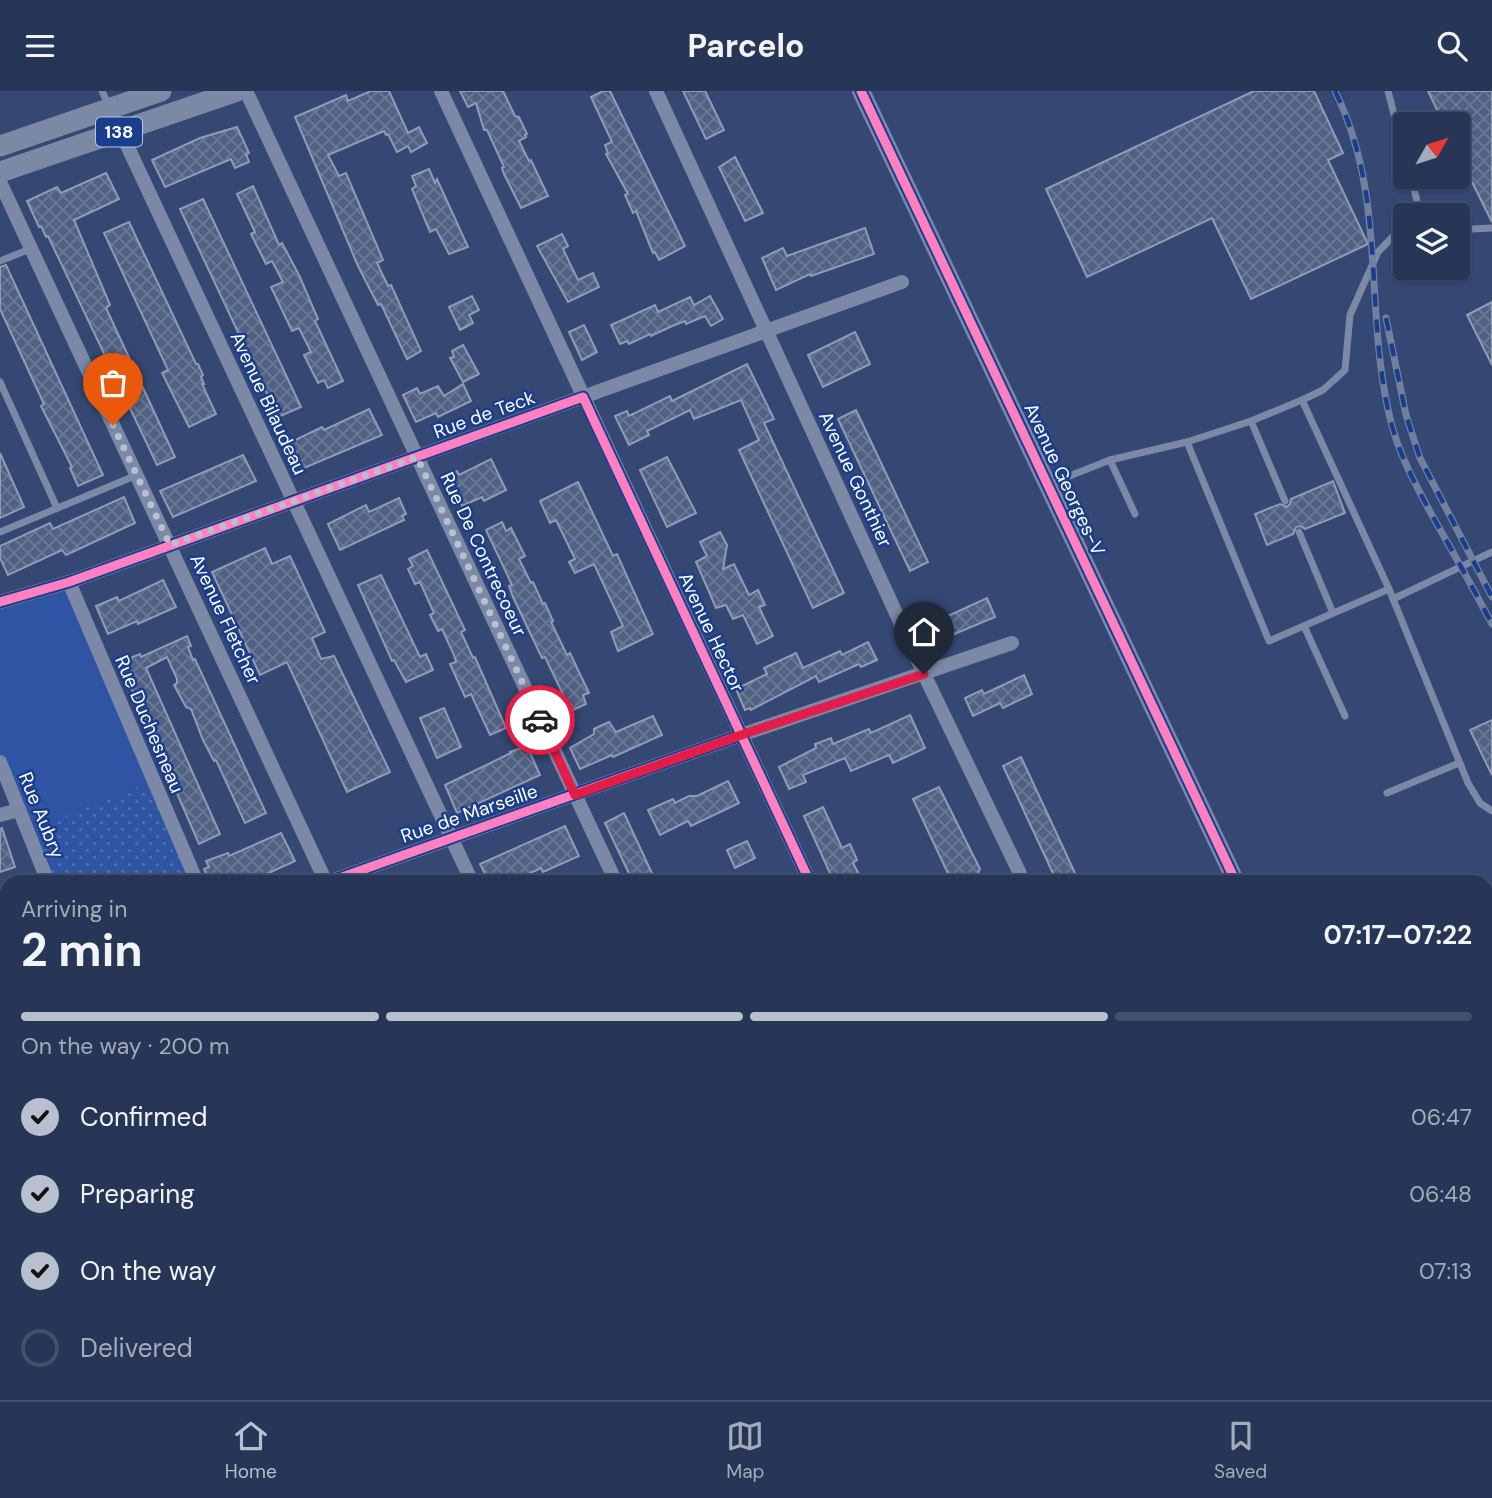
<!DOCTYPE html>
<meta charset="utf-8">
<style>
body{margin:0;font-family:"DM Sans",sans-serif;background:#334160;color:#f1f3f6;height:100vh;display:flex;flex-direction:column;font-size:26px;white-space:nowrap}
*{box-sizing:border-box;margin:0}
p{font-size:23px;color:#a4abb9}
.icon{flex:none;width:38px;height:38px;fill:none;stroke:currentColor;stroke-width:2;stroke-linecap:round;stroke-linejoin:round}
.map{position:relative;flex:1;overflow:hidden}
.panel{position:absolute;left:0px;top:784px;width:1493px;height:525px;display:flex;flex-direction:column;background:#273656;border-radius:21px 21px 0 0;box-shadow:0 2px 5px #0004,0 0 0 2px #43506c}
.panel>*{flex:none}
.needle{width:46px;rotate:51deg}
.controls{position:absolute;left:1393px;top:21px;display:grid;gap:14px}
.controls a{display:grid;place-items:center;width:77px;height:77px;border-radius:7px;background:#273656;box-shadow:0 2px 5px #0004,0 0 0 2px #43506c;font-size:35px}
.pin{position:absolute;display:grid;place-items:center;width:60px;height:60px;color:#fff;margin:-72px -30px;border-radius:50% 50% 50% 0;rotate:-45deg;box-shadow:0 0 7px #0007}
.pin .icon{rotate:45deg}
.courier{position:absolute;display:grid;place-items:center;width:70px;height:70px;margin:-35px;border:5px solid #e11d48;border-radius:50%;background:#fff;color:#222;box-shadow:0 2px 9px #0007}
.headline em{font-style:normal;font-weight:700}
.headline div{display:flex;flex-direction:column-reverse}
.headline{display:flex;align-items:center;justify-content:space-between;height:119px;padding:0 21px}
h1{font-size:46px;font-weight:700;line-height:52px}
.bar{display:grid;grid-template-columns:repeat(4,1fr);gap:10px 7px;align-content:center;height:84px;padding:0 21px}
.bar i{height:9px;border-radius:5px;background:#43506c}
.bar .selected{background:#b8bfce}
.bar p{grid-column:span 4}
ol{padding:0 21px;list-style:none}
li{display:flex;align-items:center;gap:21px;height:77px}
li p{margin-inline-start:auto}
li .icon{padding:7px;border-radius:50%;background:#b8bfce;color:#111;stroke-width:4}
li:last-child{color:#a4abb9}
li i{width:38px;height:38px;border:4px solid #43506c;border-radius:50%}
header{display:flex;justify-content:space-between;align-items:center;height:91px;padding:0 21px;background:#273656;font-size:32px;font-weight:700}
.dock{display:flex;justify-content:space-around;align-items:center;height:98px;border-top:2px solid #43506c;background:#273656;font-size:19px;color:#a4abb9}
.dock a{display:grid;justify-items:center;gap:4px}
.dock .selected{color:#b8bfce}
.map>svg:first-child{display:block}
</style>
<header><svg class="icon" aria-label="menu" viewBox="0 0 24 24"><path d="M4 6h16M4 12h16M4 18h16"/></svg>Parcelo<svg class="icon" aria-label="search" viewBox="0 0 24 24"><circle cx="10" cy="10" r="6"/><path d="M15 15l6 6"/></svg></header>
<div class="map">
<svg width="1492" height="1309" viewBox="0 0 1492 1309">
<defs>
<pattern id="park-dots" width="8" height="8" patternUnits="userSpaceOnUse" patternTransform="scale(1.75)"><rect width="8" height="8" fill="#2e54a3"/><path d="M2 2h.1M6 6h.1" fill="none" stroke="#4d6eb1" stroke-width="1.8" stroke-linecap="round"/></pattern>
<pattern id="building-cross-hatch" width="8" height="8" patternUnits="userSpaceOnUse" patternTransform="scale(1.75)"><rect width="8" height="8" fill="#516183"/><path d="M0 0l8 8M0 8l8-8" fill="none" stroke="#6b7996"/></pattern>
</defs>
<rect width="100%" height="100%" fill="#344873"/>
<polygon fill="#2e54a3" points="69,491 153,690 28,740 0,671 0,511"/>
<polygon fill="url(#park-dots)" points="153,690 197,791 48,791 28,740"/>
<g fill="url(#building-cross-hatch)" stroke="#909cb5" stroke-width="2">
<polygon points="371,0 389,0 408,42 419,36 427,52 411,61 408,55 397,61 388,43 386,44 384,40 328,64 339,85 346,82 383,169 377,172 388,195 391,194 421,260 407,268 381,213 378,214 358,175 295,26 346,4 348,10"/>
<polygon points="460,0 503,0 515,25 519,26 527,43 525,44 526,46 519,50 529,70 531,69 548,105 521,117 504,83 502,77 504,76 487,39 484,39 476,12 468,16"/>
<polygon points="603,0 610,0 685,155 659,169 655,161 653,162 636,120 633,122 625,104 628,103 606,63 608,62 605,54 612,51 591,6"/>
<polygon points="683,0 705,0 724,39 706,48"/>
<polygon points="1254,0 1314,0 1343,62 1328,69 1368,153 1251,208 1212,127 1087,186 1046,98"/>
<polygon points="1428,0 1492,0 1492,131 1458,63 1458,33 1444,33"/>
<polygon points="237,36 249,62 246,63 249,71 235,77 231,68 165,96 152,69 200,47"/>
<polygon points="735,66 763,122 745,130 719,76"/>
<polygon points="429,78 435,92 437,88 468,156 449,163 436,138 430,141 412,98 416,95 412,85"/>
<polygon points="106,82 119,108 74,129 110,214 106,217 175,366 157,374 48,145 46,146 41,135 39,136 27,110 57,96 61,102"/>
<polygon points="253,95 279,154 282,152 299,184 318,228 315,230 343,290 328,297 324,289 318,292 304,264 311,261 299,237 292,240 271,196 283,191 272,170 266,173 251,143 255,141 237,103"/>
<polygon points="203,108 301,316 278,326 180,118"/>
<polygon points="129,131 196,273 198,273 203,284 201,286 204,293 202,293 216,323 189,336 162,282 168,279 104,142"/>
<polygon points="865,137 874,163 811,185 810,183 776,199 762,167 783,157 787,165"/>
<polygon points="562,143 568,155 563,158 578,189 593,182 599,196 568,211 537,155"/>
<polygon points="6,174 103,384 78,395 70,377 72,376 41,315 44,313 0,218 0,176"/>
<polygon points="472,205 479,219 469,224 473,232 460,239 449,216"/>
<polygon points="710,205 723,228 711,235 705,225 686,233 685,230 672,235 651,245 650,243 629,253 627,250 620,253 611,234 655,214 658,221 690,206 694,214"/>
<polygon points="1492,211 1492,274 1467,224"/>
<polygon points="584,234 597,261 582,269 569,241"/>
<polygon points="855,241 870,273 823,296 808,264"/>
<polygon points="463,254 479,283 463,291 450,267 454,266 452,260"/>
<polygon points="747,273 774,328 764,332 844,502 813,517 739,359 759,349 741,309 694,328 690,319 647,340 649,344 629,354 615,325 627,320 629,325 670,305 672,310"/>
<polygon points="463,293 471,310 438,326 436,322 416,331 403,304 417,297 420,303 438,295 444,305"/>
<polygon points="369,318 382,344 297,380 285,354 322,336 324,339"/>
<polygon points="856,319 928,471 910,480 838,328"/>
<polygon points="0,362 24,416 0,427"/>
<polygon points="243,364 256,390 173,426 160,400"/>
<polygon points="667,366 696,422 667,436 640,379"/>
<polygon points="491,368 506,399 484,410 482,406 462,415 461,412 456,414 443,387 457,380 459,384"/>
<polygon points="1333,390 1345,422 1305,438 1300,435 1296,436 1293,443 1267,454 1255,423 1280,413 1287,416 1290,413 1291,408"/>
<polygon points="578,391 613,465 617,463 653,543 618,560 611,541 623,535 594,473 575,482 569,471 575,468 556,429 550,432 540,410"/>
<polygon points="124,406 135,432 66,464 62,459 8,484 0,467 0,455 50,432 53,438"/>
<polygon points="399,407 406,423 402,425 404,429 340,459 328,433 366,414 369,421"/>
<polygon points="502,431 506,440 511,437 525,465 519,468 531,492 533,491 543,513 545,512 553,530 551,531 567,564 570,562 589,602 583,604 586,613 571,620 545,566 542,567 513,506 509,495 512,494 486,439"/>
<polygon points="720,441 727,454 723,478 734,473 749,504 758,499 765,514 759,516 773,545 757,553 743,524 733,528 726,514 716,517 696,471 707,465 700,451"/>
<polygon points="265,457 272,473 290,465 325,541 312,547 321,568 334,565 390,681 347,701 287,571 260,584 212,481"/>
<polygon points="427,459 465,539 461,541 473,567 475,566 506,637 490,644 471,603 465,606 450,573 456,571 454,564 442,538 438,540 430,524 434,522 420,491 415,493 408,478 413,475 409,468"/>
<polygon points="381,484 420,566 426,563 433,579 406,591 394,569 392,570 358,494"/>
<polygon points="163,489 176,516 138,533 137,530 108,543 96,515 117,506 119,510"/>
<polygon points="987,507 995,526 938,550 929,531 945,524 946,526"/>
<polygon points="187,545 191,555 188,556 193,569 195,568 266,722 245,732 216,669 214,670 203,649 191,618 186,616 174,594 177,592 177,588 167,566 146,577 220,743 199,753 120,571 140,563 141,566"/>
<polygon points="868,551 877,569 861,576 859,573 819,591 816,585 751,619 750,617 745,619 736,598 767,583 764,577 796,562 803,577 840,560 842,564"/>
<polygon points="1024,584 1032,603 1003,617 1000,612 973,625 965,607 982,599 984,603"/>
<polygon points="444,617 461,656 437,667 420,627"/>
<polygon points="910,624 925,657 893,672 889,664 851,680 845,667 803,684 806,691 789,698 779,676 816,657 815,653 831,647 833,653 869,638 871,642"/>
<polygon points="653,625 662,644 613,666 612,664 580,678 570,657 594,643 594,638 609,631 616,641"/>
<polygon points="1492,629 1492,684 1470,639"/>
<polygon points="527,655 540,684 457,722 445,694 511,662 510,661"/>
<polygon points="1021,666 1062,754 1079,791 1057,791 1023,718 1003,675"/>
<polygon points="728,690 739,712 691,735 688,730 660,744 648,719 673,708 675,712 689,705 697,705"/>
<polygon points="939,696 980,778 978,781 983,791 952,791 913,708"/>
<polygon points="823,716 842,757 850,753 857,769 853,772 863,791 834,791 804,725"/>
<polygon points="624,722 656,791 633,791 605,732"/>
<polygon points="565,735 579,765 543,781 541,777 519,787 521,791 489,791 480,773"/>
<polygon points="2,737 15,776 0,781 0,738"/>
<polygon points="281,742 295,770 249,791 210,791 204,778 209,776 206,770 228,762 229,765"/>
<polygon points="747,750 755,767 735,777 727,759"/>
</g>
<g fill="none" stroke-linecap="round" stroke-linejoin="round">
<g stroke="#7b89a7" stroke-width="7">
<polyline points="102,0 109,15"/>
<polyline points="1388,0 1405,66"/>
<polyline points="1411,86 1419,118"/>
<polyline points="1413,124 1419,118 1436,124"/>
<polyline points="1458,132 1471,138 1492,137"/>
<polyline points="0,170 30,158"/>
<polyline points="0,291 57,417"/>
<polyline points="1302,309 1323,299 1345,279 1350,224 1378,161 1405,133"/>
<polyline points="1251,330 1285,410"/>
<polyline points="1187,351 1251,330 1302,309 1389,498 1468,692 1480,712 1492,720"/>
<polyline points="1110,369 1187,351 1269,550 1389,498"/>
<polyline points="1049,393 1110,369 1135,423"/>
<polyline points="0,441 137,384"/>
<polyline points="1299,441 1333,522"/>
<polyline points="1393,508 1492,461"/>
<polyline points="1304,535 1345,625"/>
<polyline points="1387,702 1459,672"/>
<polyline points="0,811 7,809"/>
<polyline points="1486,938 1492,935"/>
<polyline points="0,1013 7,1010"/>
<polyline points="1486,1197 1492,1209"/>
<polyline points="1486,1282 1492,1279"/>
<polyline points="176,1302 179,1309"/>
<polyline points="385,1309 400,1302"/>
<polyline points="1457,1309 1476,1302"/>
</g>
<g stroke="#7b89a7" stroke-width="14">
<polyline points="246,0 616,791"/>
<polyline points="441,0 810,791"/>
<polyline points="656,0 924,583 1024,791"/>
<polyline points="110,18 472,791"/>
<polyline points="0,91 326,791"/>
<polyline points="69,491 197,791"/>
<polyline points="0,511 69,491 902,191"/>
<polyline points="0,671 48,791"/>
<polyline points="0,724 19,719"/>
<polyline points="328,791 741,644 1012,552"/>
<polyline points="0,906 7,904"/>
<polyline points="260,1302 263,1309"/>
<polyline points="416,1302 419,1309"/>
<polyline points="563,1302 566,1309"/>
<polyline points="710,1302 714,1309"/>
<polyline points="855,1302 859,1309"/>
<polyline points="1048,1302 1051,1309"/>
<polyline points="1266,1302 1269,1309"/>
<polyline points="85,1309 94,1306"/>
<polyline points="1171,1309 1190,1302"/>
</g>
<g stroke="#7b89a7" stroke-width="18">
<polyline points="861,0 1236,791"/>
<polyline points="1478,1302 1482,1309"/>
</g>
<g stroke="#7b89a5" stroke-width="21">
<polyline points="0,55 161,0"/>
<polyline points="0,81 237,0"/>
</g>
<g stroke="#71809e" stroke-width="7">
<g id="rail">
<path d="M1335 0C1387 106 1364 214 1389 323 1397 360 1415 393 1433 426 1453 461 1473 497 1492 533"/>
<polyline points="1386,227 1406,324 1420,367 1492,506"/>
</g>
</g>
<use href="#rail" stroke="#1a3e8d" stroke-width="4.5" stroke-dasharray="13" stroke-linecap="butt"/>
<g stroke="#1a3e8d" stroke-width="13">
<g id="cycleway">
<polyline points="861,0 1236,791"/>
<polyline points="0,511 69,491 583,306 810,791"/>
<polyline points="328,791 741,644"/>
</g>
</g>
<use href="#cycleway" stroke="#ff80c0" stroke-width="9"/>
</g>
<g fill="none" stroke-linecap="round" stroke-linejoin="round">
<polyline stroke="#b8bfce" stroke-width="7" stroke-dasharray="0 12.6" points="113,334 170,454 417,366 540,629"/>
<polyline stroke="#e11d48" stroke-width="9" points="540,629 575,704 741,644 924,583"/>
</g>
<g text-anchor="middle" stroke-width="5" stroke-linejoin="round" paint-order="stroke">
<rect fill="#1a3e8d" stroke="#bac5dd" stroke-width="2" x="96" y="26.5" width="46" height="29" rx="5"/>
<g font-size="18" font-weight="bold" fill="#fff">
<text x="119" y="47">138</text>
</g>
<g font-size="19" fill="#fff" stroke="#1a3e8d">
<text transform="translate(269 312) rotate(65)" y="7">Avenue Bilaudeau</text>
<text transform="translate(484 323) rotate(-20)" y="7">Rue de Teck</text>
<text transform="translate(856 388) rotate(65)" y="7">Avenue Gonthier</text>
<text transform="translate(1065 388) rotate(65)" y="7">Avenue Georges-V</text>
<text transform="translate(484 463) rotate(65)" y="7">Rue De Contrecoeur</text>
<text transform="translate(226 528) rotate(65)" y="7">Avenue Fletcher</text>
<text transform="translate(712 541) rotate(65)" y="7">Avenue Hector</text>
<text transform="translate(150 633) rotate(67)" y="7">Rue Duchesneau</text>
<text transform="translate(469 722) rotate(-19)" y="7">Rue de Marseille</text>
<text transform="translate(42 724) rotate(68)" y="7">Rue Aubry</text>
</g>
</g>
</svg>
<div class="controls">
<a><svg class="needle" viewBox="-14 -14 28 28"><path d="M0-13l5 13h-10z" fill="#e53935"/><path d="M0 13l5-13h-10z" fill="#a4abb9"/></svg></a>
<a><svg class="icon" aria-label="layers" viewBox="0 0 24 24"><path d="M12 4l9 5-9 5-9-5zM3 14l9 5 9-5"/></svg></a>
</div>
<div class="pin" style="left:113px;top:334px;background:#ea580c"><svg class="icon" aria-label="bag" viewBox="0 0 24 24"><path d="M5 8h14l-1 12H6zM9 8a3 3 0 0 1 6 0"/></svg></div>
<div class="pin" style="left:924px;top:583px;background:#1f2937"><svg class="icon" aria-label="home" viewBox="0 0 24 24"><path d="M3 11l9-7 9 7M6 9v11h12V9"/></svg></div>
<div class="courier" style="left:540px;top:629px"><svg class="icon" aria-label="car" viewBox="0 0 24 24"><path d="M5 17H2v-5l4-1 3-4h7l3 4 3 1v5h-3M9 17h6M6 11h13"/><circle cx="7" cy="17" r="2"/><circle cx="17" cy="17" r="2"/></svg></div>
<section class="panel">
<div class="headline"><div><h1>2 min</h1><p>Arriving in</p></div><em>07:17–07:22</em></div>
<div class="bar"><i class="selected"></i><i class="selected"></i><i class="selected"></i><i></i><p>On the way · 200 m</p></div>
<ol>
<li><svg class="icon" aria-label="check" viewBox="0 0 24 24"><path d="M5 12l5 5 9-10"/></svg>Confirmed<p>06:47</p></li>
<li><svg class="icon" aria-label="check" viewBox="0 0 24 24"><path d="M5 12l5 5 9-10"/></svg>Preparing<p>06:48</p></li>
<li><svg class="icon" aria-label="check" viewBox="0 0 24 24"><path d="M5 12l5 5 9-10"/></svg>On the way<p>07:13</p></li>
<li><i></i>Delivered</li>
</ol>
</section>
</div>
<nav class="dock">
<a class="selected"><svg class="icon" aria-label="home" viewBox="0 0 24 24"><path d="M3 11l9-7 9 7M6 9v11h12V9"/></svg>Home</a>
<a><svg class="icon" aria-label="map" viewBox="0 0 24 24"><path d="M3 6l6-2 6 2 6-2v14l-6 2-6-2-6 2zM9 4v14M15 6v14"/></svg>Map</a>
<a><svg class="icon" aria-label="saved" viewBox="0 0 24 24"><path d="M7 4h10v16l-5-4-5 4z"/></svg>Saved</a>
</nav>
